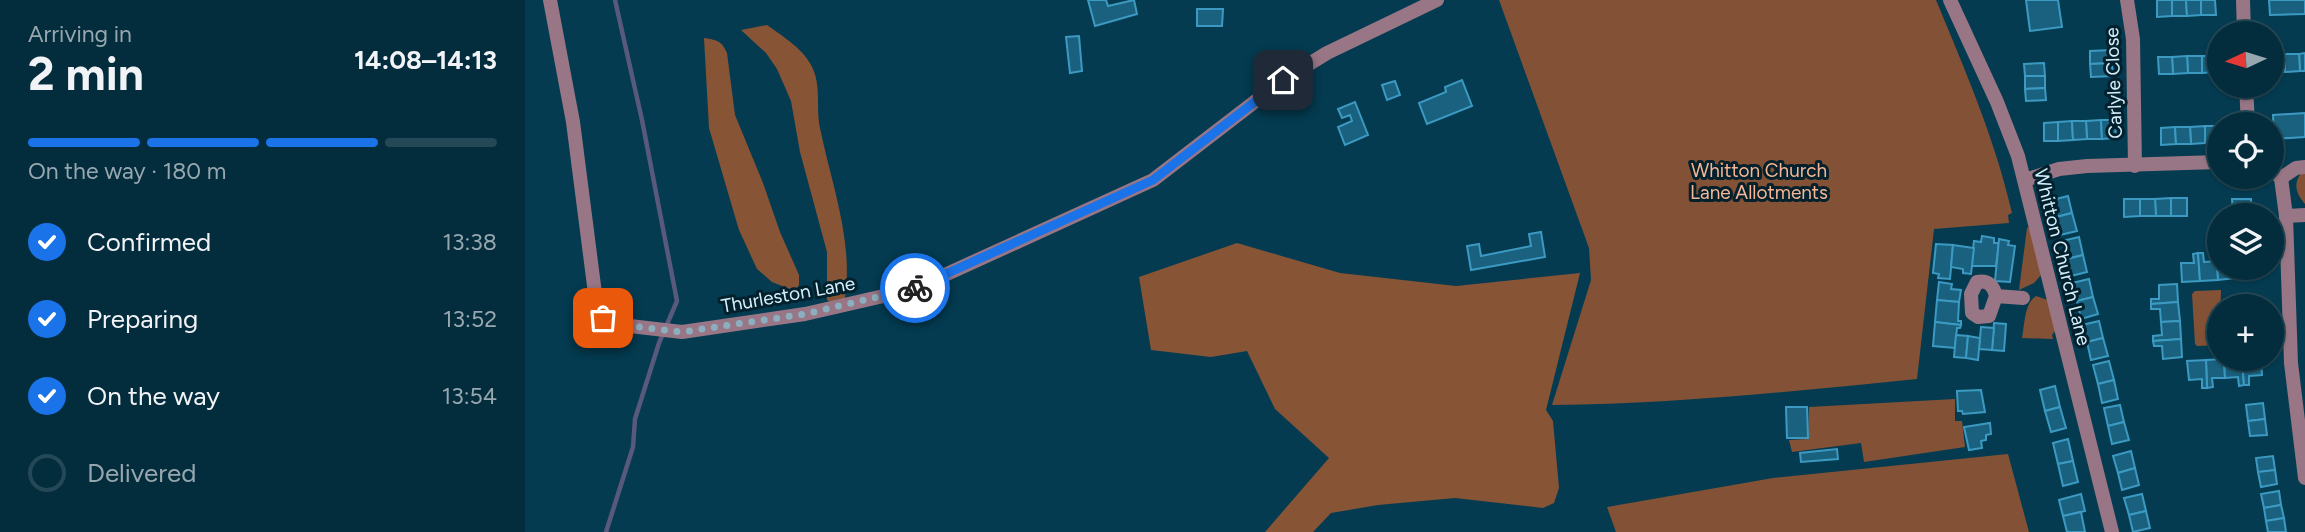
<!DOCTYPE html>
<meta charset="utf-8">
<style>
body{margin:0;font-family:Figtree,sans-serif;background:#0d3443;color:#f1f3f6;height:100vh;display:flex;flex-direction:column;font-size:26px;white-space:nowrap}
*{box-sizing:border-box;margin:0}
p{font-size:23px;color:#97a7af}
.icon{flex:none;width:38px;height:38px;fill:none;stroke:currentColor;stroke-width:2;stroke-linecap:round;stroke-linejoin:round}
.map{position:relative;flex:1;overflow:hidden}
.details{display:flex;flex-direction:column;background:#032c3c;width:525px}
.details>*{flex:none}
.needle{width:46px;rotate:266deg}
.tools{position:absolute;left:1682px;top:21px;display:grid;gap:14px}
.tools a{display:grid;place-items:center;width:77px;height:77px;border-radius:50%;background:#032c3c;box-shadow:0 2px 5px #0004,0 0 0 2px #244856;font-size:35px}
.pin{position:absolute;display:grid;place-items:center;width:60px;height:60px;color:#fff;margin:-30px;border-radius:14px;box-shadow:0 4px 10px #0006}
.courier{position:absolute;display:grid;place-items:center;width:70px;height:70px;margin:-35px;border:5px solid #1a73e8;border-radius:50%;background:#fff;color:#222;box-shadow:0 2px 9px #0007}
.overview em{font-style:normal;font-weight:700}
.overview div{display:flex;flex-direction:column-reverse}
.overview{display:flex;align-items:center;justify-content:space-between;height:119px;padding:0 28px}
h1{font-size:46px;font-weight:700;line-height:52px}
.bar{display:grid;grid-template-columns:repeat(4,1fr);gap:10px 7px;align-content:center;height:84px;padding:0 28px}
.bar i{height:9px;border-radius:5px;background:#244856}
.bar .current{background:#1a73e8}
.bar p{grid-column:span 4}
ol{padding:0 28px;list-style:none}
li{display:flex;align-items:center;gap:21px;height:77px}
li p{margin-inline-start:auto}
li .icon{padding:7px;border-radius:50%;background:#1a73e8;color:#fff;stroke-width:4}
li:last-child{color:#97a7af}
li i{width:38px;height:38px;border:4px solid #244856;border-radius:50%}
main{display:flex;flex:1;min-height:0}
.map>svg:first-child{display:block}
</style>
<main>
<section class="details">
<div class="overview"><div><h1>2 min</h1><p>Arriving in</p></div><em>14:08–14:13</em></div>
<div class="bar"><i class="current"></i><i class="current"></i><i class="current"></i><i></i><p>On the way · 180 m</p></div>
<ol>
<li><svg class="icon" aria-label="check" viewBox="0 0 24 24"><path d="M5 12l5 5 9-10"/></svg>Confirmed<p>13:38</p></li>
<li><svg class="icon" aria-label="check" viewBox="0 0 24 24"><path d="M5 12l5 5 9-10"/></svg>Preparing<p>13:52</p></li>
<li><svg class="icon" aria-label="check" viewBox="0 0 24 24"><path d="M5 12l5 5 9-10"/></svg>On the way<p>13:54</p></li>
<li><i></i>Delivered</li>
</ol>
</section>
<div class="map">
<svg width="1780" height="532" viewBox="0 0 1780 532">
<rect width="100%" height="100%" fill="#043b50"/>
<g fill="#835236">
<path d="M974 0H1411C1440 70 1470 139 1487 213L1483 215 1484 223 1409 229 1392 379C1271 391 1149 404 1027 405L1066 280 1064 248Z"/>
<path d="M1780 170V204C1770 193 1767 180 1780 170Z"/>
<polygon points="1506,226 1516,275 1509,283 1494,290 1502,228"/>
<polygon points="1696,290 1694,345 1672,346 1670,344 1667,294 1670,291"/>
<path d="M1511 296 1523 300 1532 329 1527 335 1528 339 1497 338C1500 324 1499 304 1511 296Z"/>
<polygon points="1430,399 1430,421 1437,421 1440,447 1339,462 1336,443 1267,452 1264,440 1283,439 1284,407"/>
<polygon points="1483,454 1504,532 1091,532 1082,507 1248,478"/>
</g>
<g fill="#885436">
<path d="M242 25C259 37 280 50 288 69 296 87 291 110 295 128 307 187 330 244 319 304H309L302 300V252L275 152 266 101 252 69 241 53 216 30Z"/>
<path d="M179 38C192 40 197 41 202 53L210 115 238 183 255 232 274 275V285L270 291 247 282 232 269 214 230 184 128Z"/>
<polygon points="712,243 815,273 931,286 1055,273 1021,410 1028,421 1034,488 1029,503 1018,508 930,498 853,505 806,513 788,532 740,532 804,458 750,409 722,351 686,357 626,350 614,277"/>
</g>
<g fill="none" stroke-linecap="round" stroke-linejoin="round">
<polyline stroke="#58597d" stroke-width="4.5" points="81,532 108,447 110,419 134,343 152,301 117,120 90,0"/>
</g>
<g fill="#19617e" stroke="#3c9ac2" stroke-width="2">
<polygon points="563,0 581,0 583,6 609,0 612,14 570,26"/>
<polygon points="1501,0 1533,0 1537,27 1505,31"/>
<polygon points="1632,0 1647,0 1647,16 1632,17"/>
<polygon points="1647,0 1661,0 1662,16 1647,16"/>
<polygon points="1661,0 1676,0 1676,15 1662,16"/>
<polygon points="1676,0 1690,0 1691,15 1676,15"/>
<polygon points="1744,0 1780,0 1780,14 1745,15"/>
<polygon points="672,9 698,9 697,26 672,26"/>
<polygon points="554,36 557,71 545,73 541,37"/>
<polygon points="1587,50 1587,63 1565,64 1565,51"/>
<polygon points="1780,53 1780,71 1775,71 1774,54"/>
<polygon points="1760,54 1760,72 1746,72 1746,55"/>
<polygon points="1760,54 1774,54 1775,71 1760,72"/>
<polygon points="1662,56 1677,56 1677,73 1663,73"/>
<polygon points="1662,56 1663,73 1648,74 1647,57"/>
<polygon points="1677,56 1691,56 1691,72 1677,73"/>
<polygon points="1633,57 1647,57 1648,74 1634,74"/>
<polygon points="1519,63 1520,76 1500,76 1499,64"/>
<polygon points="1587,63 1588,76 1566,77 1565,64"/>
<polygon points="1500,76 1520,76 1520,88 1500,89"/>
<polygon points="937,80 947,106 902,124 894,103 921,92 920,87"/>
<polygon points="870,81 875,95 862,100 857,85"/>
<polygon points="1520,88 1521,100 1501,101 1500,89"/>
<polygon points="830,102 843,135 820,145 813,127 827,121 825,115 817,118 813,109"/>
<polygon points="1780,113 1780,137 1749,139 1748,115"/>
<polygon points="1576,120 1577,139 1562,139 1561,121"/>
<polygon points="1576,120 1590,120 1591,138 1577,139"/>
<polygon points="1547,121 1548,140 1533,141 1533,122"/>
<polygon points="1547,121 1561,121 1562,139 1548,140"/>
<polygon points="1533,122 1533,141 1519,141 1519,123"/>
<rect x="1680" y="126" width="14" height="17"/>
<polygon points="1680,126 1680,143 1666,144 1665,127"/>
<polygon points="1650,127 1651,144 1636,145 1636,128"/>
<polygon points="1650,127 1665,127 1666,144 1651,144"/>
<polygon points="1543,196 1547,213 1531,217 1527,200"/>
<rect x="1646" y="198" width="16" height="18"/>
<polygon points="1646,198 1646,216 1631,216 1630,199"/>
<polygon points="1599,199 1615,199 1615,216 1599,217"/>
<polygon points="1615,199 1630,199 1631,216 1615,216"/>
<polygon points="1707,199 1726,199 1726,214 1708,214"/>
<polygon points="1547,213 1552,231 1535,235 1531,217"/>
<polygon points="1016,232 1020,257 946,270 942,246 954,244 956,256 1006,246 1004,234"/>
<polygon points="1457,236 1469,238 1469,243 1474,243 1471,266 1446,266 1449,241 1456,242"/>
<polygon points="1554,237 1558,255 1542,259 1537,241"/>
<polygon points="1474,239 1484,241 1483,245 1490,246 1485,282 1470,281"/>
<polygon points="1411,244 1428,245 1425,279 1413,278 1414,274 1408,273"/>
<polygon points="1428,245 1449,248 1446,274 1438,273 1438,269 1426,267"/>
<polygon points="1673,253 1675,281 1657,282 1656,263 1669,263 1668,254"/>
<polygon points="1673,253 1678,253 1679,262 1692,261 1693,280 1675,281"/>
<polygon points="1558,255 1562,272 1546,276 1542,259"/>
<polygon points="1692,261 1694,261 1694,268 1711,268 1711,278 1693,280"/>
<polygon points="1711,268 1729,268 1730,277 1711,278"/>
<polygon points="1564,279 1568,297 1552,301 1547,283"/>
<polygon points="1414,282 1427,284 1426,289 1436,290 1434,302 1412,300"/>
<polygon points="1652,284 1653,302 1626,304 1626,299 1634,299 1634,285"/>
<polygon points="1568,297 1573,314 1556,319 1552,301"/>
<polygon points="1412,300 1434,302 1433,321 1436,321 1436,325 1410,322"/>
<polygon points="1653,302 1655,321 1636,322 1635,309 1626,309 1626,304"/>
<polygon points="1574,321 1578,338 1562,342 1557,325"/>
<polygon points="1655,321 1656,339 1628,341 1628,336 1637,335 1636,322"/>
<polygon points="1410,322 1436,325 1435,328 1432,328 1430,348 1408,346"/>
<polygon points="1469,323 1481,324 1479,351 1467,350"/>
<polygon points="1456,327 1469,328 1467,350 1454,349"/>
<polygon points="1431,335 1443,336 1441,358 1429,357"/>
<polygon points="1443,336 1455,338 1453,360 1441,358"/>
<polygon points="1578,338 1583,356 1566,360 1562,342"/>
<polygon points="1656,339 1657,357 1638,359 1637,346 1629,346 1628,341"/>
<polygon points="1699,359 1700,378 1687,378 1688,387 1682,388 1681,360"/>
<polygon points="1699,359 1717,359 1719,385 1714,386 1713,377 1700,378"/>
<polygon points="1717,359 1736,359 1737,375 1724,376 1724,385 1719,385"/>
<polygon points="1681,360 1682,388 1677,388 1677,379 1664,380 1662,361"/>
<polygon points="1584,361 1589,380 1573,384 1568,365"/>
<polygon points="1589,380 1593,399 1577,403 1573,384"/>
<polygon points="1530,386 1535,407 1520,411 1515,390"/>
<polygon points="1456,390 1460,412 1438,414 1437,411 1433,411 1432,391"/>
<polygon points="1738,403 1740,419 1723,421 1721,405"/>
<polygon points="1595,405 1599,422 1583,426 1579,408"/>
<polygon points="1261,407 1282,407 1283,438 1262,438"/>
<polygon points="1535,407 1541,428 1526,432 1520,411"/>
<polygon points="1740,419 1742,435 1725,436 1723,421"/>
<polygon points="1599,422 1604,440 1587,444 1583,426"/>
<polygon points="1465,423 1466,434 1461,435 1461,440 1456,441 1457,448 1444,450 1439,427"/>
<polygon points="1543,439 1548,461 1533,464 1528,443"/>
<polygon points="1312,449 1313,459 1276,462 1275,453"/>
<polygon points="1606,451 1610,468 1593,473 1588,456"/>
<polygon points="1748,456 1750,470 1733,472 1731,458"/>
<polygon points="1548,461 1553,482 1538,486 1533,464"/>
<polygon points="1610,468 1614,485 1597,490 1593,473"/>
<polygon points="1750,470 1752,484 1736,487 1733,472"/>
<polygon points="1754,491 1756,505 1739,508 1736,494"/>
<polygon points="1556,494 1560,511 1538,516 1534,500"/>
<polygon points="1617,494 1621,511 1604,515 1599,498"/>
<polygon points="1756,505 1759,518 1741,521 1739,508"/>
<polygon points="1621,511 1625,528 1608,532 1604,515"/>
<polygon points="1556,512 1560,532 1542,532 1538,516"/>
<polygon points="1759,518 1761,532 1743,532 1741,521"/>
</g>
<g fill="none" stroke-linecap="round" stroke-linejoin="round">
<g stroke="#987685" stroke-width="14">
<polyline points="25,0 48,122 72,309 78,318 96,325 157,332 280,314 389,289 628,180 758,80 802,53 912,0"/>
<polyline points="1425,0 1472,102 1493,156 1587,532"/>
<polyline points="1602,0 1608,39 1610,166"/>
<polyline points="1718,0 1719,33"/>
<polyline points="1721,86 1723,124"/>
<polyline points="1746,169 1756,178 1761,216"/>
<polyline points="1756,178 1771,168 1780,167"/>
<polyline points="1500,180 1534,169 1562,166 1694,162"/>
<path d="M1471 296 1464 316 1453 317 1447 313 1446 294 1452 282C1463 280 1468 285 1471 296L1498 298"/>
</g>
<polyline stroke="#987685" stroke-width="14" points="1780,215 1761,216 1766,363 1780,478"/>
</g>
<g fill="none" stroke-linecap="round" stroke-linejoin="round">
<polyline stroke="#8cafbf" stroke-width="7" stroke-dasharray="0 12.6" points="78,318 96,325 157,332 280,314 390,288"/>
<polyline stroke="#1a73e8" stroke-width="9" points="390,288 628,180 758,80"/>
</g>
<g text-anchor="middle" stroke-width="6" stroke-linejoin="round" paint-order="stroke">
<g font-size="19" fill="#d5eefb" stroke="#03202d">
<text transform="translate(1588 83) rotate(-92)" y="7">Carlyle Close</text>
<text transform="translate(1538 257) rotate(76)" y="7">Whitton Church Lane</text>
<text transform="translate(263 294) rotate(-10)" y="7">Thurleston Lane</text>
</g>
<g font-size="19" fill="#f7b693" stroke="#03202d">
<text x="1234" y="177">Whitton Church<tspan x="1234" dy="22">Lane Allotments</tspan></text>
</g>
</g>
</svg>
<div class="tools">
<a><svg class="needle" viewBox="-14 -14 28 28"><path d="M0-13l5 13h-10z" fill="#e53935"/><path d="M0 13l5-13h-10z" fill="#97a7af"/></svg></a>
<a><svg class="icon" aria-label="locate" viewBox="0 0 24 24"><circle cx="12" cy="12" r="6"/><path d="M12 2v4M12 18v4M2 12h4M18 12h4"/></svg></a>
<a><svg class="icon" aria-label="layers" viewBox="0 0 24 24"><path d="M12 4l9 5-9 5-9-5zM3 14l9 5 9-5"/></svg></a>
<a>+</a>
</div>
<div class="pin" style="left:78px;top:318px;background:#ea580c"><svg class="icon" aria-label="bag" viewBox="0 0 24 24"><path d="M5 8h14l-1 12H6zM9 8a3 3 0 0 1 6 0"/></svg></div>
<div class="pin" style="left:758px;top:80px;background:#1f2937"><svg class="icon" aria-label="home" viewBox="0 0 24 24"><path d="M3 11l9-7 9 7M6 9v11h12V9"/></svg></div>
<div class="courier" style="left:390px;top:288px"><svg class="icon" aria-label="bike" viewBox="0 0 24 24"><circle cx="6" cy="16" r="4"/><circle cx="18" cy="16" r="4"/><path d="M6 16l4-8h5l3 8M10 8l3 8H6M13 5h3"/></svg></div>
</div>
</main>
